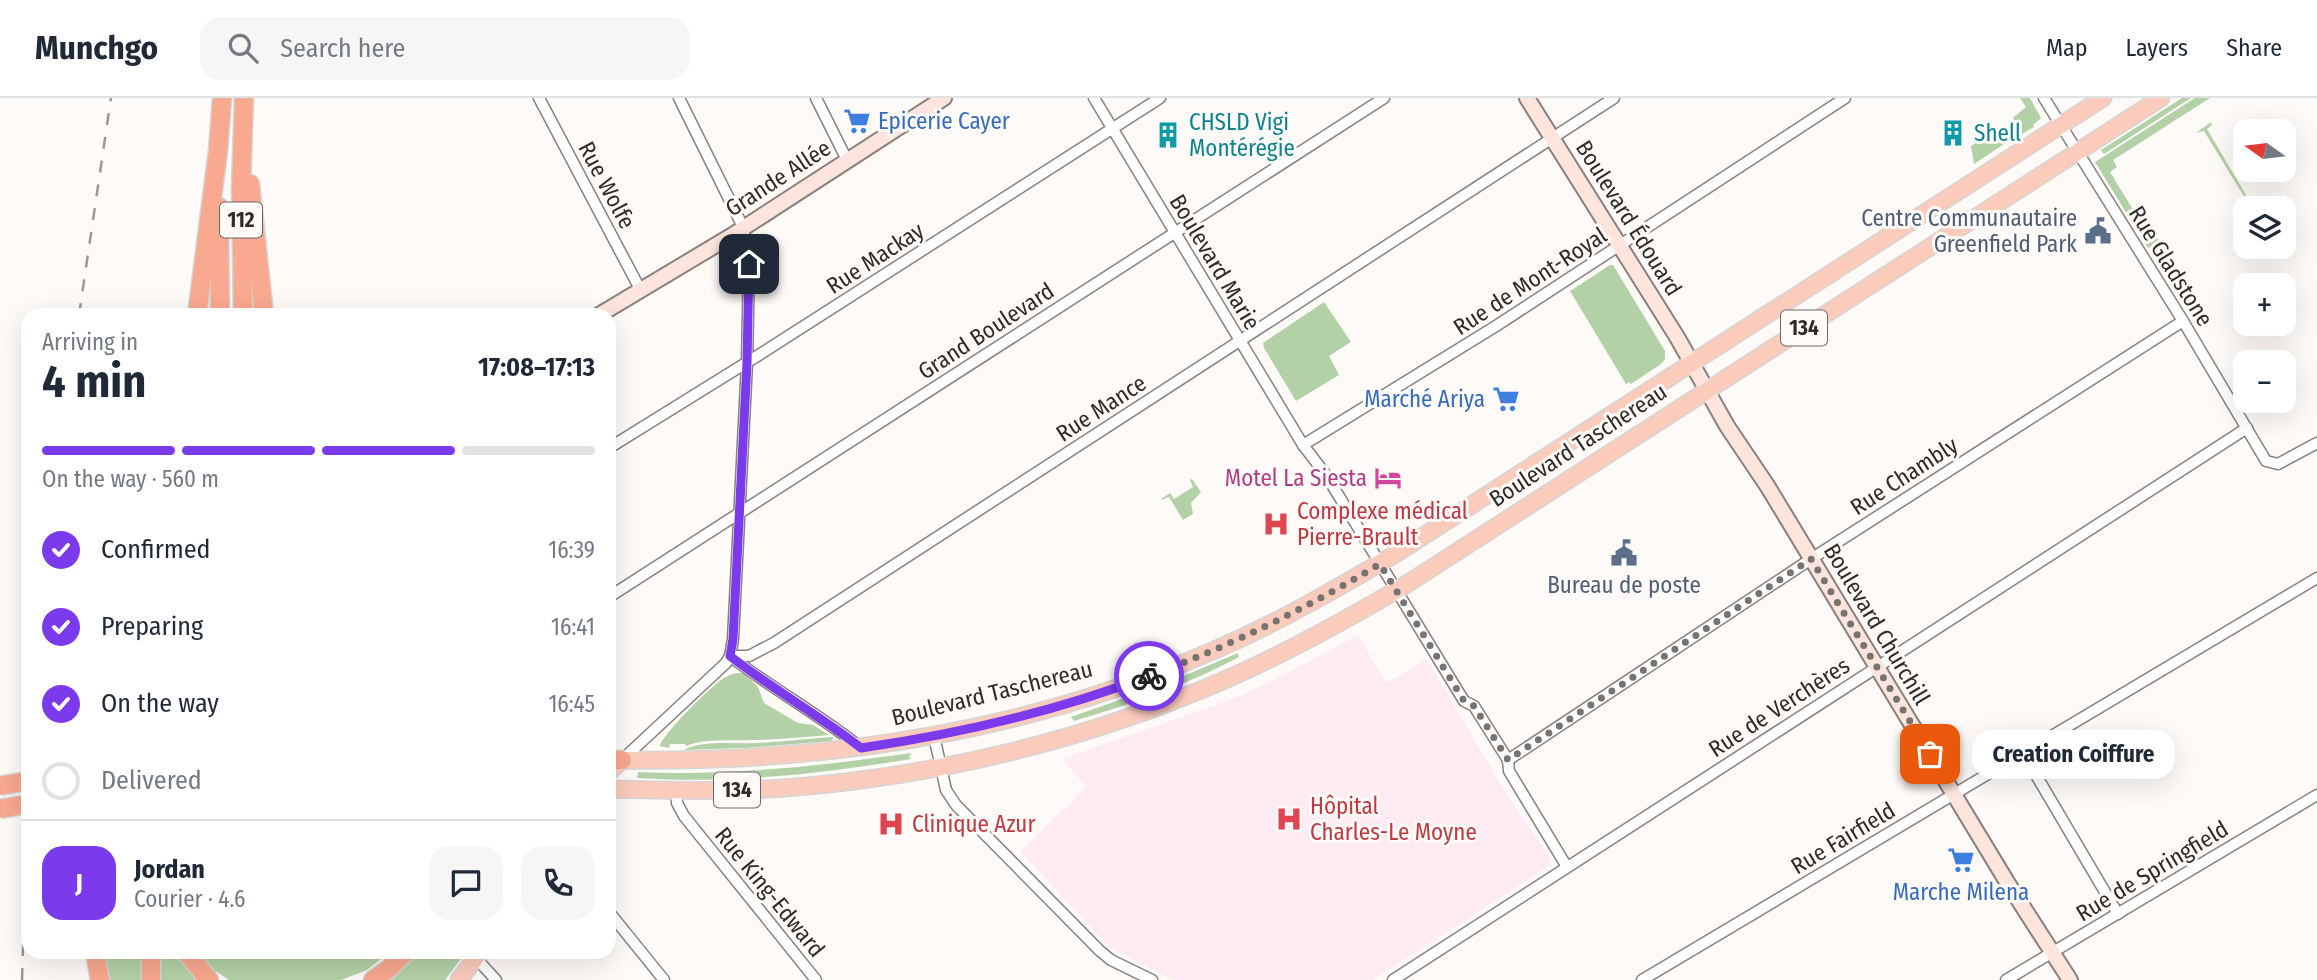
<!DOCTYPE html>
<meta charset="utf-8">
<style>
body{margin:0;font-family:"Fira Sans Condensed",sans-serif;background:#f6f6f7;color:#1f2937;height:100vh;display:flex;flex-direction:column;font-size:26px;white-space:nowrap}
*{box-sizing:border-box;margin:0}
p{font-size:23px;color:#747a83}
.icon{flex:none;width:38px;height:38px;fill:none;stroke:currentColor;stroke-width:2;stroke-linecap:round;stroke-linejoin:round}
.map{position:relative;flex:1;overflow:hidden}
.panel{position:absolute;left:21px;top:210px;width:595px;height:651px;display:flex;flex-direction:column;background:#fff;border-radius:21px;box-shadow:0 7px 28px #0002}
.panel>*{flex:none}
.needle{width:46px;rotate:284deg}
.buttons{position:absolute;left:2233px;top:21px;display:grid;gap:14px}
.buttons a{display:grid;place-items:center;width:63px;height:63px;border-radius:14px;background:#fff;box-shadow:0 7px 28px #0002;font-size:35px}
.pin{position:absolute;display:grid;place-items:center;width:60px;height:60px;color:#fff;margin:-30px;border-radius:14px;box-shadow:0 4px 10px #0006}
.courier{position:absolute;display:grid;place-items:center;width:70px;height:70px;margin:-35px;border:5px solid #7c3aed;border-radius:50%;background:#fff;color:#222;box-shadow:0 2px 9px #0007}
.bubble{position:absolute;height:49px;border-radius:21px;background:#fff;box-shadow:0 7px 28px #0002;font-size:23px;font-weight:700;line-height:49px;text-align:center}
.overview em{font-style:normal;font-weight:700}
.overview div{display:flex;flex-direction:column-reverse}
.overview{display:flex;align-items:center;justify-content:space-between;height:119px;padding:0 21px}
h1{font-size:46px;font-weight:700;line-height:52px}
.bar{display:grid;grid-template-columns:repeat(4,1fr);gap:10px 7px;align-content:center;height:84px;padding:0 21px}
.bar i{height:9px;border-radius:5px;background:#e0e1e3}
.bar .on{background:#7c3aed}
.bar p{grid-column:span 4}
.line{display:flex;align-items:center;gap:18px;padding:0 21px;border-top:2px solid #e0e1e3}
.line div{flex:1}
.round{display:grid;place-items:center;flex:none;width:74px;height:74px;border-radius:21px;background:#f6f6f7}
ol{padding:0 21px;list-style:none}
li{display:flex;align-items:center;gap:21px;height:77px}
li p{margin-inline-start:auto}
li .icon{padding:7px;border-radius:50%;background:#7c3aed;color:#fff;stroke-width:4}
li:last-child{color:#747a83}
li i{width:38px;height:38px;border:4px solid #e0e1e3;border-radius:50%}
header{display:flex;align-items:center;gap:42px;box-sizing:border-box;height:98px;padding:0 35px;background:#fff;border-bottom:2px solid #e0e1e3}
header strong{font-size:33px}
nav{display:flex;gap:38px;margin-inline-start:auto;font-size:24px}
.search{width:490px;height:63px;background:#f6f6f7;display:flex;align-items:center;gap:18px;box-sizing:border-box;padding:0 24px;border-radius:21px;color:#747a83;font-size:26px}
.map>svg:first-child{display:block}
</style>
<header>
<strong>Munchgo</strong>
<div class="search"><svg class="icon" aria-label="search" viewBox="0 0 24 24"><circle cx="10" cy="10" r="6"/><path d="M15 15l6 6"/></svg>Search here</div>
<nav><a>Map</a><a>Layers</a><a>Share</a></nav>
</header>
<div class="map">
<svg width="2317" height="882" viewBox="0 0 2317 882">
<rect width="100%" height="100%" fill="#fefaf8"/>
<polygon fill="#ffebf4" points="1358,537 1386,585 1427,561 1502,689 1550,759 1549,768 1373,882 1172,882 1110,850 1020,753 1087,689 1062,661 1233,601 1274,582"/>
<g fill="#b3d1a7">
<polygon points="2020,0 2030,0 2041,20 2033,27 2034,29 2022,36 2013,20 2026,9"/>
<polygon points="2182,0 2191,0 2104,56 2101,52"/>
<polygon points="2195,0 2210,0 2113,62 2117,69 2110,74 2151,141 2156,139 2160,143 2148,150 2095,64"/>
<polygon points="2211,24 2212,27 2207,31 2246,97 2245,100 2204,33 2196,35"/>
<polygon points="1996,32 1999,33 2007,44 1974,66 1971,48"/>
<polygon points="1610,167 1613,167 1665,253 1665,261 1661,266 1631,286 1629,284 1626,286 1570,193"/>
<polygon points="1324,204 1351,244 1329,258 1339,277 1296,303 1264,250 1263,245"/>
<polygon points="1192,381 1201,394 1191,405 1193,416 1183,422 1169,399 1162,402 1161,401 1170,395 1174,401 1193,389 1190,382"/>
<path d="M1238 555 1239 559C1187 587 1131 606 1074 623L1071 619 1167 585Z"/>
<path d="M739 575 745 576 758 589 764 605 798 625 813 627 829 637C803 639 777 642 751 642 732 643 704 640 686 648L685 646H670L669 650 660 648C662 637 711 588 724 580 729 577 734 575 739 575Z"/>
<path d="M831 639 834 640 831 643 746 650 683 652C705 642 730 646 754 645 780 644 805 641 831 639Z"/>
<path d="M911 655 909 659 911 661C822 676 729 686 637 680L638 674C730 678 821 668 911 655Z"/>
<polygon points="102,854 146,854 145,882 106,882"/>
<polygon points="158,854 177,854 197,882 157,882"/>
<polygon points="198,854 390,854 367,872 341,882 229,882 211,870"/>
<polygon points="415,854 466,854 445,882 387,882 402,870"/>
</g>
<g fill="none" stroke-linecap="round" stroke-linejoin="round">
<g stroke="#88817c" stroke-width="13">
<g id="street">
<polyline points="539,0 640,191"/>
<polyline points="816,0 847,62"/>
<polyline points="1094,0 1303,347 1326,377 1464,603 1474,608 1508,662 1509,673 1567,769"/>
<polyline points="2044,0 2183,223 2266,363 2278,366 2317,345"/>
<polyline points="1303,347 1496,228 1845,0"/>
<polyline points="609,350 762,255 1160,0"/>
<polyline points="609,499 1384,0"/>
<polyline points="730,558 749,558 774,545 1614,0"/>
<path d="M730 558C772 591 819 616 861 650"/>
<polyline points="934,638 946,692 956,707 1100,853 1111,862 1152,882"/>
<polyline points="2023,655 2118,816"/>
<polyline points="623,661 726,565 730,558 733,541 747,265 749,166 743,129 679,0"/>
<polyline points="1508,662 1811,461 2183,223"/>
<polyline points="676,693 677,705 684,718 816,882"/>
<polyline points="609,814 664,882"/>
<polyline points="476,860 496,882"/>
<polyline points="1393,882 2247,330"/>
<polyline points="1642,882 2317,480"/>
<polyline points="2006,882 2317,697"/>
</g>
</g>
<g stroke="#88817c" stroke-width="18">
<g id="secondary">
<polyline points="1527,0 1677,239 1727,328 1768,389 2007,784 2070,882"/>
<polyline points="599,217 731,138 944,0"/>
</g>
</g>
<g stroke="#d5d5d4" stroke-width="19">
<g id="primary">
<path d="M609 674 622 662C824 665 1024 635 1210 554 1276 526 1336 491 1397 455L2103 0"/>
<path d="M609 691C667 692 725 694 784 690 932 679 1083 643 1220 584 1285 556 1346 522 1407 486L2161 0"/>
<polyline points="459,882 480,854"/>
</g>
</g>
<g stroke="#d5d5d4" stroke-width="21">
<g id="highway">
<polyline points="250,86 264,217"/>
<polyline points="219,109 220,217"/>
<polyline points="197,217 218,53 222,0"/>
<polyline points="243,217 241,90 244,0"/>
<polyline points="609,662 622,662"/>
<polyline points="95,854 100,882"/>
<polyline points="186,854 209,882"/>
<polyline points="151,882 151,854"/>
<polyline points="373,882 390,870 406,854"/>
</g>
</g>
<use href="#street" stroke="#fff" stroke-width="10"/>
<use href="#secondary" stroke="#fde5dd" stroke-width="14"/>
<use href="#primary" stroke="#fbcbbc" stroke-width="16"/>
<use href="#highway" stroke="#f9a98f" stroke-width="18"/>
<g stroke="#9a9795" stroke-width="2.5" stroke-dasharray="12 12" stroke-linecap="butt">
<polyline points="79,217 111,0"/>
<polyline points="22,882 28,683"/>
</g>
<g stroke="#d5d5d4" stroke-width="21" stroke-linecap="butt">
<g id="highway-bridge">
<polyline points="0,688 28,683"/>
<polyline points="0,711 28,706"/>
</g>
</g>
<use href="#highway-bridge" stroke="#f9a98f" stroke-width="18"/>
</g>
<g fill="none" stroke-linecap="round" stroke-linejoin="round">
<path stroke="#777371" stroke-width="7" stroke-dasharray="0 12.6" d="M1149 578C1230 548 1307 510 1380 466L1464 603 1474 608 1508 662 1811 461 1930 656"/>
<path stroke="#7c3aed" stroke-width="9" d="M749 166 747 265 733 541 730 558C772 591 819 617 861 650 959 636 1057 613 1149 578"/>
</g>
<defs>
<g id="supermarket-bare" transform="scale(2.1)"><path d="M-6-5.5h2.5l.6 2H6L4.5 2H-2.5L-4.4-4H-6ZM-1.5 3.2a1.3 1.3 0 1 0 .1 0ZM3 3.2a1.3 1.3 0 1 0 .1 0Z" fill="#3f7fe0" stroke="#fefaf8" stroke-width="2.5" paint-order="stroke"/></g>
<g id="building-bare" transform="scale(2.1)"><path d="M-4-6H4V6H1V3H-1V6H-4ZM-2.5-4.3h1.7v1.8h-1.7ZM.8-4.3h1.7v1.8H.8ZM-2.5-1h1.7V.8h-1.7ZM.8-1h1.7V.8H.8Z" fill="#0f9aa8" stroke="#fefaf8" stroke-width="2.5" paint-order="stroke"/></g>
<g id="civic-bare" transform="scale(2.1)"><path d="M-.6-6.5H3V-4.5H.6V-3L4-1V1h2V6H-6V1h2V-1L-.6-3ZM-1.2 2.5V6h2.4V2.5Z" fill="#5c6f8a" stroke="#fefaf8" stroke-width="2.5" paint-order="stroke"/></g>
<g id="hotel-bare" transform="scale(2.1)"><path d="M-6-4.5h1.5V1H6V5H4.5V3h-9V5H-6ZM-4 0a1.8 1.8 0 1 1 3.6 0ZM.5 0V-2.5h3Q6-2.5 6 0Z" fill="#d1479c" stroke="#fefaf8" stroke-width="2.5" paint-order="stroke"/></g>
<g id="hospital-bare" transform="scale(2.1)"><path d="M-5-5h3v3.5h4V-5h3V5h-3V1.5h-4V5h-3Z" fill="#e0444e" stroke="#fefaf8" stroke-width="2.5" paint-order="stroke"/></g>
</defs>
<g fill-rule="evenodd">
<use href="#supermarket-bare" x="857" y="23"/>
<use href="#building-bare" x="1953" y="35"/>
<use href="#building-bare" x="1168" y="37"/>
<use href="#civic-bare" x="2098" y="133"/>
<use href="#supermarket-bare" x="1506" y="301"/>
<use href="#hotel-bare" x="1388" y="380"/>
<use href="#hospital-bare" x="1276" y="426"/>
<use href="#civic-bare" x="1624" y="455"/>
<use href="#hospital-bare" x="1289" y="721"/>
<use href="#hospital-bare" x="891" y="726"/>
<use href="#supermarket-bare" x="1961" y="762"/>
</g>
<g text-anchor="middle" stroke-width="6" stroke-linejoin="round" paint-order="stroke">
<g fill="#fefaf8" stroke="#6c6967" stroke-width="2">
<rect x="220" y="104.5" width="42" height="35" rx="5"/>
<rect x="1781" y="212.5" width="46" height="35" rx="5"/>
<rect x="714" y="674.5" width="46" height="35" rx="5"/>
</g>
<g font-size="21" font-weight="bold" fill="#2e2b29">
<text x="241" y="129">112</text>
<text x="1804" y="237">134</text>
<text x="737" y="699">134</text>
</g>
<g font-size="23" fill="#366cbe" stroke="#fefaf8" text-anchor="start">
<text x="878" y="31">Epicerie Cayer</text>
<text x="1485" y="309" text-anchor="end">Marché Ariya</text>
<text x="1961" y="802" text-anchor="middle">Marche Milena</text>
</g>
<g font-size="23" fill="#0d838f" stroke="#fefaf8" text-anchor="start">
<text x="1189" y="32">CHSLD Vigi<tspan x="1189" dy="26">Montérégie</tspan></text>
<text x="1974" y="43">Shell</text>
</g>
<g font-size="23" fill="#2e2b29" stroke="#fefaf8">
<text transform="translate(778 80) rotate(-33)" y="8">Grande Allée</text>
<text transform="translate(607 87) rotate(62)" y="8">Rue Wolfe</text>
<text transform="translate(1629 120) rotate(58)" y="8">Boulevard Édouard</text>
<text transform="translate(875 160) rotate(-33)" y="8">Rue Mackay</text>
<text transform="translate(1215 164) rotate(59)" y="8">Boulevard Marie</text>
<text transform="translate(2171 168) rotate(58)" y="8">Rue Gladstone</text>
<text transform="translate(1530 183) rotate(-33)" y="8">Rue de Mont-Royal</text>
<text transform="translate(986 233) rotate(-33)" y="8">Grand Boulevard</text>
<text transform="translate(1101 310) rotate(-33)" y="8">Rue Mance</text>
<text transform="translate(1578 347) rotate(-33)" y="8">Boulevard Taschereau</text>
<text transform="translate(1904 378) rotate(-33)" y="8">Rue Chambly</text>
<text transform="translate(1877 526) rotate(59)" y="8">Boulevard Churchill</text>
<text transform="translate(992 595) rotate(-14)" y="8">Boulevard Taschereau</text>
<text transform="translate(1779 609) rotate(-33)" y="8">Rue de Verchères</text>
<text transform="translate(1843 740) rotate(-31)" y="8">Rue Fairfield</text>
<text transform="translate(2152 773) rotate(-31)" y="8">Rue de Springfield</text>
<text transform="translate(770 794) rotate(51)" y="8">Rue King-Edward</text>
</g>
<g font-size="23" fill="#4e5e75" stroke="#fefaf8" text-anchor="end">
<text x="2077" y="128">Centre Communautaire<tspan x="2077" dy="26">Greenfield Park</tspan></text>
<text x="1624" y="495" text-anchor="middle">Bureau de poste</text>
</g>
<g font-size="23" fill="#b23c85" stroke="#fefaf8" text-anchor="end">
<text x="1367" y="388">Motel La Siesta</text>
</g>
<g font-size="23" fill="#be3a42" stroke="#fefaf8" text-anchor="start">
<text x="1297" y="421">Complexe médical<tspan x="1297" dy="26">Pierre-Brault</tspan></text>
<text x="1310" y="716">Hôpital<tspan x="1310" dy="26">Charles-Le Moyne</tspan></text>
<text x="912" y="734">Clinique Azur</text>
</g>
</g>
</svg>
<div class="buttons">
<a><svg class="needle" viewBox="-14 -14 28 28"><path d="M0-13l5 13h-10z" fill="#e53935"/><path d="M0 13l5-13h-10z" fill="#747a83"/></svg></a>
<a><svg class="icon" aria-label="layers" viewBox="0 0 24 24"><path d="M12 4l9 5-9 5-9-5zM3 14l9 5 9-5"/></svg></a>
<a>+</a>
<a>−</a>
</div>
<div class="pin" style="left:1930px;top:656px;background:#ea580c"><svg class="icon" aria-label="bag" viewBox="0 0 24 24"><path d="M5 8h14l-1 12H6zM9 8a3 3 0 0 1 6 0"/></svg></div>
<div class="pin" style="left:749px;top:166px;background:#1f2937"><svg class="icon" aria-label="home" viewBox="0 0 24 24"><path d="M3 11l9-7 9 7M6 9v11h12V9"/></svg></div>
<div class="courier" style="left:1149px;top:578px"><svg class="icon" aria-label="bike" viewBox="0 0 24 24"><circle cx="6" cy="16" r="4"/><circle cx="18" cy="16" r="4"/><path d="M6 16l4-8h5l3 8M10 8l3 8H6M13 5h3"/></svg></div>
<div class="bubble" style="left:1972px;top:632px;width:203px">Creation Coiffure</div>
<section class="panel">
<div class="overview"><div><h1>4 min</h1><p>Arriving in</p></div><em>17:08–17:13</em></div>
<div class="bar"><i class="on"></i><i class="on"></i><i class="on"></i><i></i><p>On the way · 560 m</p></div>
<ol>
<li><svg class="icon" aria-label="check" viewBox="0 0 24 24"><path d="M5 12l5 5 9-10"/></svg>Confirmed<p>16:39</p></li>
<li><svg class="icon" aria-label="check" viewBox="0 0 24 24"><path d="M5 12l5 5 9-10"/></svg>Preparing<p>16:41</p></li>
<li><svg class="icon" aria-label="check" viewBox="0 0 24 24"><path d="M5 12l5 5 9-10"/></svg>On the way<p>16:45</p></li>
<li><i></i>Delivered</li>
</ol>
<div class="line" style="height:126px"><b class="round" style="background:#7c3aed;color:#fff">J</b><div><b>Jordan</b><p>Courier · 4.6</p></div><a class="round"><svg class="icon" aria-label="chat" viewBox="0 0 24 24"><path d="M4 5h16v11H9l-5 4z"/></svg></a><a class="round"><svg class="icon" aria-label="phone" viewBox="0 0 24 24"><path d="M5 4h4l2 5-3 2q2 4 5 5l2-3 5 2v4C11 20 4 13 5 4z"/></svg></a></div>
</section>
</div>
